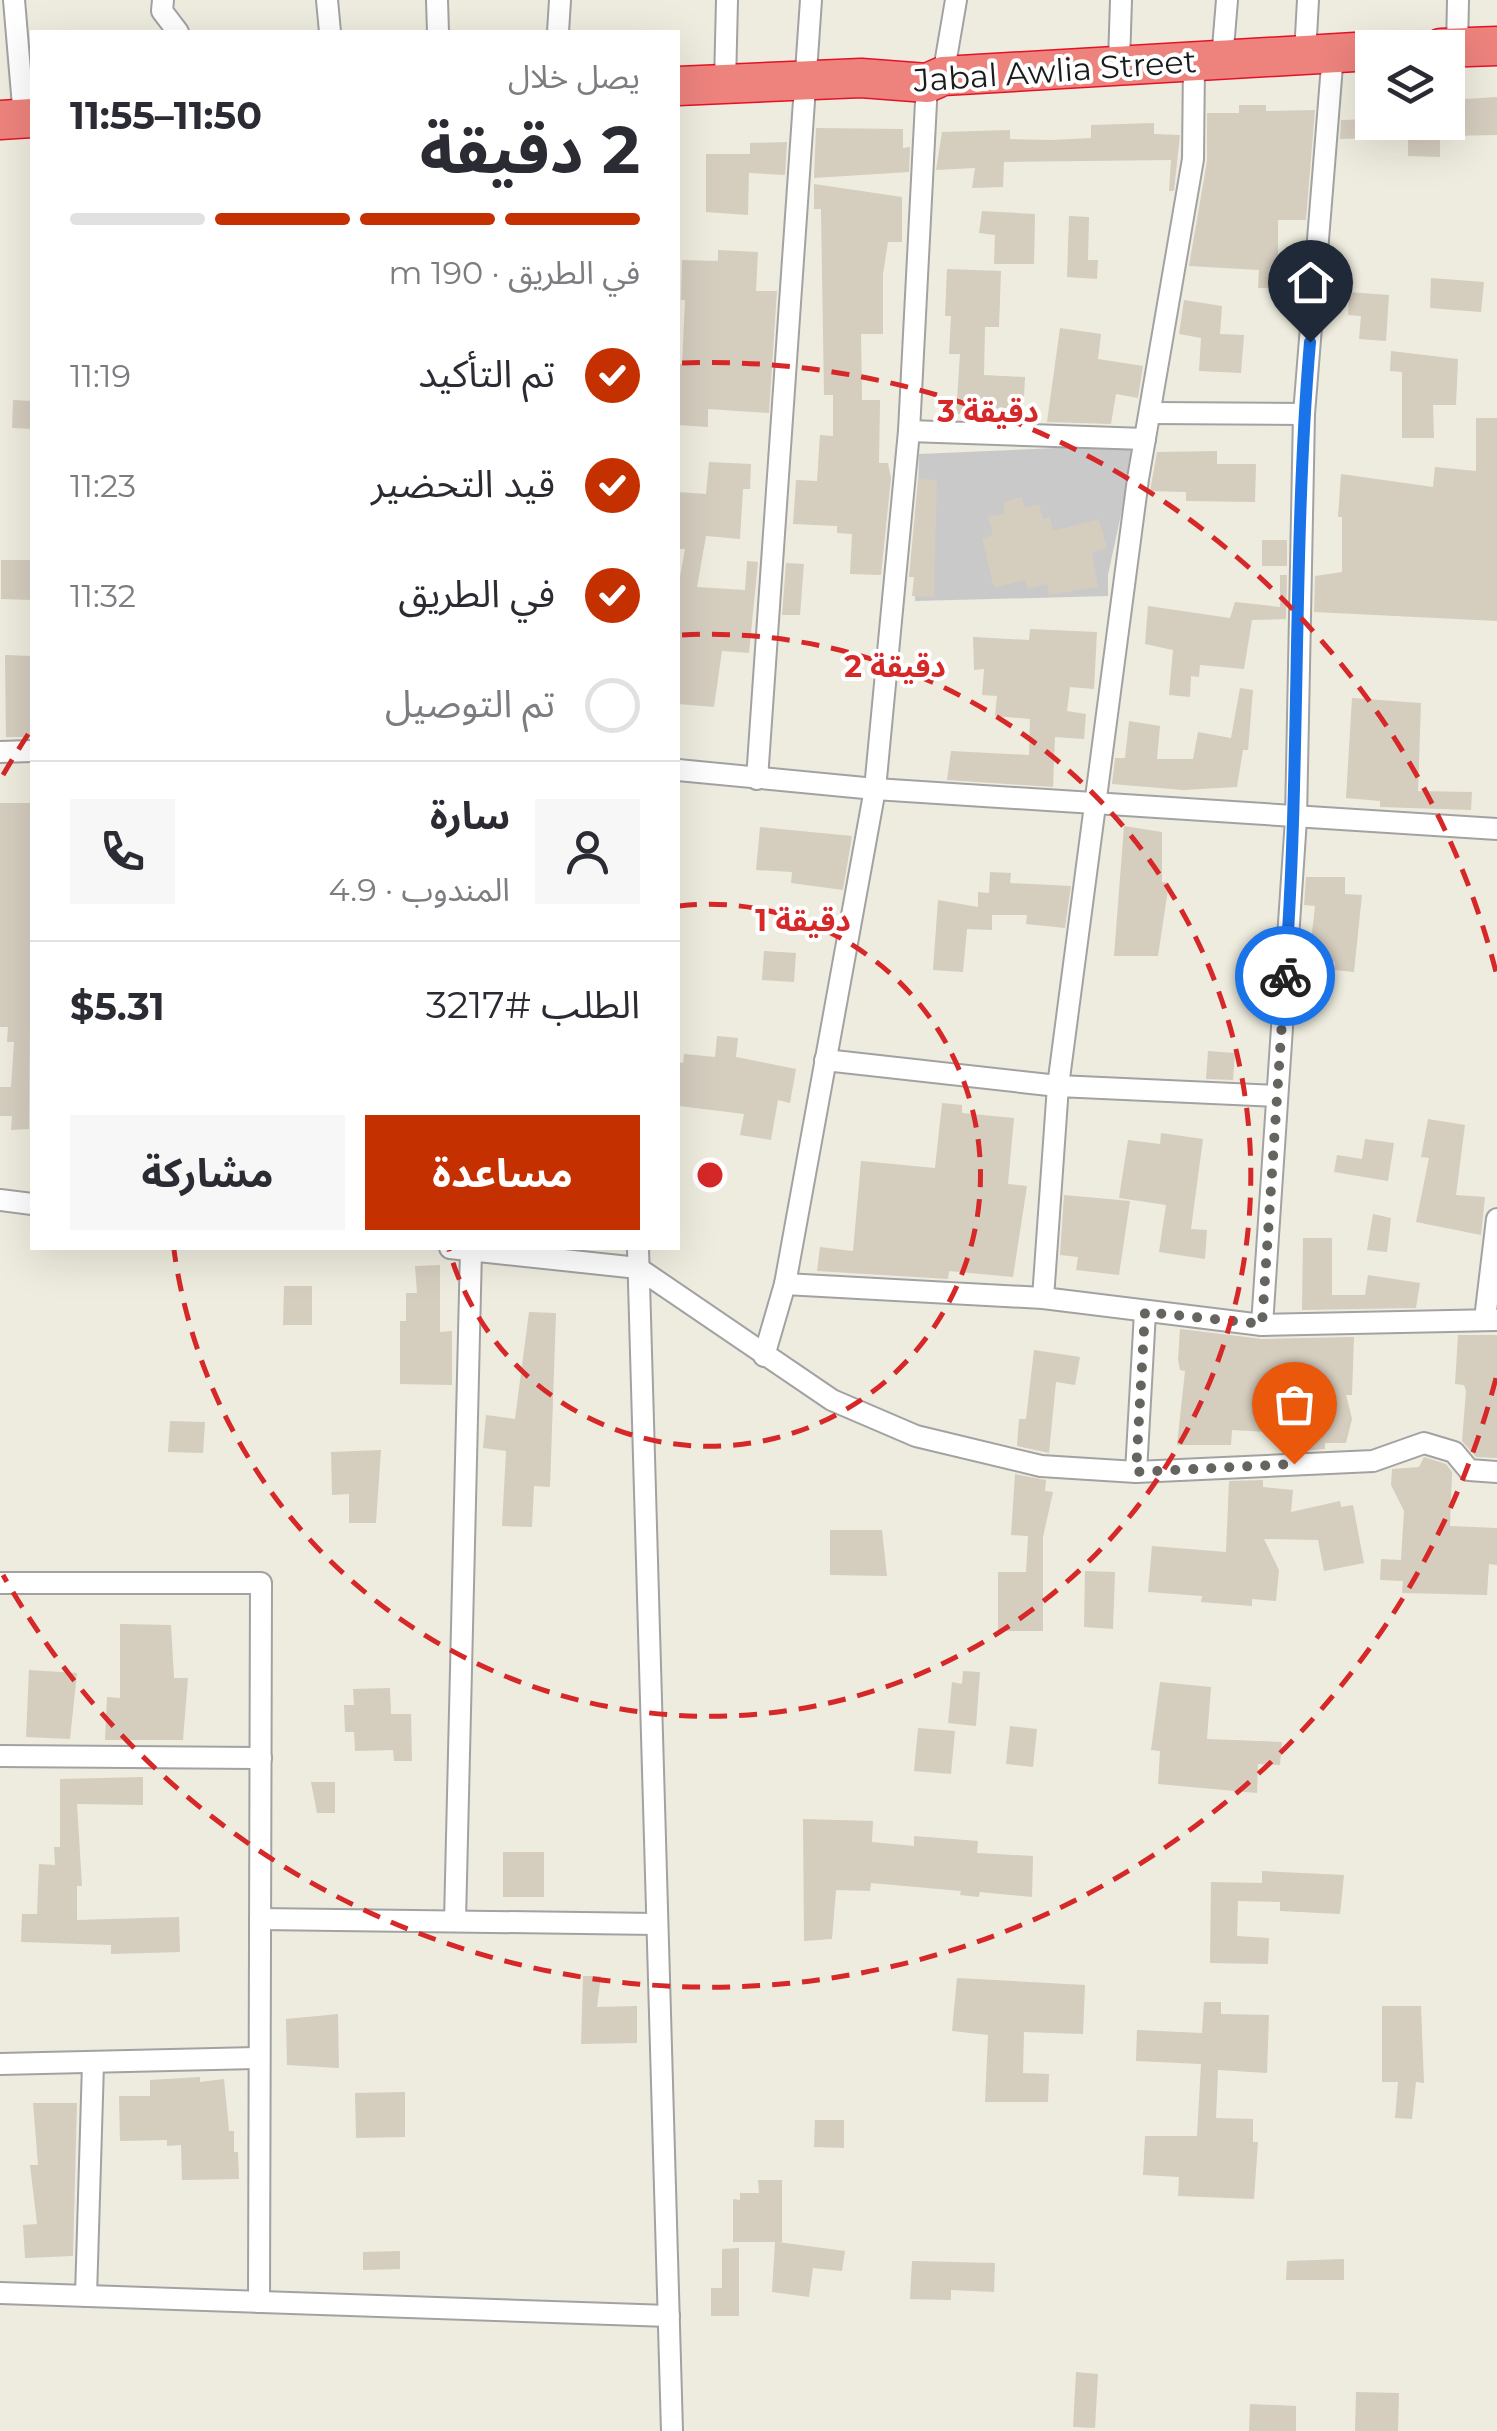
<!DOCTYPE html>
<html lang="ar">
<meta charset="utf-8">
<style>
body{margin:0;font-family:Montserrat,"Noto Sans Arabic",sans-serif;background:#f7f7f7;color:#2b2b33;direction:rtl;height:100vh;display:flex;flex-direction:column;font-size:38px;white-space:nowrap}
*{box-sizing:border-box;margin:0}
p{font-size:32px;color:#7c7c81}
.icon{flex:none;width:55px;height:55px;fill:none;stroke:currentColor;stroke-width:2;stroke-linecap:round;stroke-linejoin:round}
.map{position:relative;flex:1;overflow:hidden;direction:ltr}
.sheet{position:absolute;left:30px;top:30px;width:650px;height:1220px;display:flex;flex-direction:column;background:#fff;border-radius:0px;box-shadow:0 10px 40px #0002;direction:rtl}
.sheet>*{flex:none}
.tools{position:absolute;left:1355px;top:30px;display:grid;gap:20px}
.tools a{display:grid;place-items:center;width:110px;height:110px;border-radius:0px;background:#fff;box-shadow:0 10px 40px #0002;font-size:50px}
.pin{position:absolute;display:grid;place-items:center;width:85px;height:85px;color:#fff;margin:-102px -42px;border-radius:50% 50% 50% 0;rotate:-45deg;box-shadow:0 0 10px #0007}
.pin .icon{rotate:45deg}
.courier{position:absolute;display:grid;place-items:center;width:100px;height:100px;margin:-50px;border:8px solid #1a73e8;border-radius:50%;background:#fff;color:#222;box-shadow:0 2px 12px #0007}
.head em{font-style:normal;font-weight:700}
.head div{display:flex;flex-direction:column-reverse}
.head{display:flex;align-items:center;justify-content:space-between;height:170px;padding:0 40px}
h1{font-size:65px;font-weight:700;line-height:75px}
.bar{display:grid;grid-template-columns:repeat(4,1fr);gap:15px 10px;align-content:center;height:120px;padding:0 40px}
.bar i{height:12px;border-radius:8px;background:#e1e1e2}
.bar .current{background:#c53000}
.bar p{grid-column:span 4}
.line{display:flex;align-items:center;gap:25px;padding:0 40px;border-top:2px solid #e1e1e2}
.line div{flex:1}
.round{display:grid;place-items:center;flex:none;width:105px;height:105px;border-radius:0px;background:#f7f7f7}
ol{padding:0 40px;list-style:none}
li{display:flex;align-items:center;gap:30px;height:110px}
li p{margin-inline-start:auto}
li .icon{padding:10px;border-radius:50%;background:#c53000;color:#fff;stroke-width:4}
li:last-child{color:#7c7c81}
li i{width:55px;height:55px;border:5px solid #e1e1e2;border-radius:50%}
.cta{display:flex;gap:20px;margin-top:auto;padding:20px 40px}
.cta a{flex:1;height:115px;border-radius:0px;background:#c53000;color:#fff;font-size:40px;font-weight:700;line-height:115px;text-align:center}
.cta a+a{background:#f7f7f7;color:#2b2b33}
.map>svg:first-child{display:block}
</style>
<div class="map">
<svg width="1497" height="2431" viewBox="0 0 1497 2431">
<rect width="100%" height="100%" fill="#eeecde"/>
<polygon fill="#c9c9c9" points="1123,445 1134,454 1108,575 1108,596 915,601 919,454"/>
<g fill="#d5cdbe">
<polygon points="1497,97 1497,135 1448,136 1448,100"/>
<polygon points="1239,105 1266,105 1266,111 1315,110 1306,220 1278,220 1278,261 1299,261 1299,288 1258,288 1259,270 1189,266 1207,161 1207,113 1239,113"/>
<polygon points="1371,119 1371,138 1340,139 1341,120"/>
<polygon points="1408,122 1440,122 1440,157 1408,156"/>
<polygon points="1154,123 1154,134 1180,135 1174,191 1169,191 1171,160 1004,162 1003,187 972,188 975,168 936,170 942,132 1010,130 1010,139 1051,140 1091,138 1091,125"/>
<polygon points="816,128 903,129 903,148 910,147 909,172 814,178"/>
<polygon points="787,142 785,175 749,173 748,215 706,212 706,154 750,154 750,143"/>
<polygon points="814,184 902,197 902,242 888,242 883,274 883,334 861,334 862,400 880,400 879,463 888,463 891,478 881,575 850,574 852,534 837,533 837,526 793,524 796,480 817,481 820,435 833,436 833,395 824,395 821,209 814,209"/>
<polygon points="982,211 1035,214 1034,264 994,264 995,235 979,233"/>
<polygon points="1069,216 1089,217 1088,260 1098,260 1097,279 1067,277"/>
<polygon points="718,250 758,252 756,291 777,291 769,413 708,409 708,427 678,425 678,364 682,364 685,300 681,300 682,260 718,261"/>
<polygon points="947,269 1001,271 999,327 985,327 984,375 1025,377 1023,416 956,414 960,354 949,354 951,316 945,316"/>
<polygon points="1431,278 1484,282 1481,312 1430,308"/>
<polygon points="1349,292 1389,295 1386,341 1359,339 1361,316 1348,315"/>
<polygon points="1184,300 1222,306 1220,334 1244,335 1241,373 1199,371 1201,338 1179,334"/>
<polygon points="1060,328 1101,334 1098,359 1143,366 1138,398 1116,394 1111,424 1047,422"/>
<polygon points="1391,351 1458,359 1456,405 1433,405 1434,438 1402,438 1402,372 1390,371"/>
<polygon points="13,400 32,401 32,429 12,428"/>
<polygon points="1476,418 1497,418 1497,621 1314,612 1315,576 1342,572 1342,517 1338,517 1341,474 1433,487 1435,467 1476,471"/>
<polygon points="1217,451 1217,464 1256,464 1255,502 1186,501 1186,492 1150,491 1157,452"/>
<polygon points="709,462 751,464 750,489 743,489 740,539 706,536 697,587 745,590 747,561 758,562 749,653 722,651 714,707 678,704 678,588 685,549 678,549 678,492 706,494"/>
<polygon points="918,479 937,480 934,597 912,596 914,577 909,577"/>
<polygon points="1022,497 1025,508 1039,504 1043,519 1050,517 1053,531 1099,519 1107,548 1092,552 1098,587 1049,595 1047,584 1028,589 1025,580 994,588 982,538 993,535 988,517 1005,513 1003,502"/>
<rect x="1262" y="540" width="25" height="26"/>
<polygon points="1,560 32,560 32,600 1,599"/>
<polygon points="786,563 804,564 800,615 782,615"/>
<polygon points="1280,575 1287,575 1286,619 1252,620 1244,669 1200,665 1199,677 1191,676 1190,697 1169,695 1173,650 1145,644 1148,606 1230,618 1235,602 1280,607"/>
<polygon points="1030,629 1097,632 1094,689 1070,687 1067,711 1086,714 1084,739 1055,737 1053,787 947,780 951,751 1029,755 1030,719 995,716 997,696 982,695 984,669 974,670 973,637 1029,640"/>
<polygon points="5,655 32,656 32,737 6,737"/>
<polygon points="1240,688 1253,690 1248,750 1243,750 1237,787 1183,790 1112,784 1115,758 1125,758 1129,721 1160,726 1157,759 1193,759 1198,732 1231,738"/>
<polygon points="1352,698 1421,703 1418,791 1472,792 1471,810 1380,807 1380,801 1346,798"/>
<polygon points="0,803 32,803 29,1129 11,1130 12,1116 0,1116 0,1087 11,1087 14,1042 7,1042 8,1027 0,1027"/>
<polygon points="1124,826 1162,832 1162,882 1169,883 1158,956 1114,956"/>
<polygon points="760,827 852,836 843,890 791,883 792,872 756,870"/>
<polygon points="990,872 1011,873 1010,883 1071,886 1065,928 1026,924 1027,915 992,915 992,930 967,929 963,972 933,970 938,900 978,907 978,892 989,893"/>
<polygon points="1306,877 1345,877 1345,894 1362,895 1354,972 1334,970 1335,962 1309,959 1315,906 1304,905"/>
<polygon points="764,951 796,953 794,982 762,980"/>
<polygon points="717,1036 738,1038 736,1057 796,1069 790,1103 778,1100 771,1140 740,1135 744,1114 679,1106 678,1062 683,1063 684,1054 715,1057"/>
<polygon points="1208,1051 1235,1053 1233,1080 1206,1079"/>
<polygon points="942,1103 962,1105 962,1113 1014,1118 1008,1184 1027,1186 1013,1277 949,1271 948,1279 817,1271 820,1247 853,1251 861,1161 935,1168"/>
<polygon points="1428,1119 1465,1125 1456,1195 1485,1197 1481,1235 1416,1222 1429,1158 1421,1157"/>
<polygon points="1161,1133 1203,1139 1191,1229 1207,1230 1205,1259 1159,1252 1166,1205 1119,1198 1128,1140 1160,1144"/>
<polygon points="1365,1139 1394,1143 1388,1181 1334,1172 1337,1155 1362,1159"/>
<polygon points="1064,1195 1130,1201 1119,1275 1076,1270 1078,1257 1060,1255"/>
<polygon points="1373,1214 1391,1218 1387,1252 1367,1250"/>
<polygon points="1303,1238 1332,1238 1332,1295 1365,1295 1368,1275 1420,1283 1416,1308 1302,1310"/>
<polygon points="440,1265 440,1332 452,1331 452,1385 400,1384 400,1321 406,1321 406,1293 417,1293 415,1266"/>
<polygon points="284,1286 312,1286 312,1325 283,1325"/>
<polygon points="529,1312 556,1313 550,1487 534,1486 532,1527 502,1526 506,1451 483,1448 486,1415 515,1419"/>
<polygon points="1180,1329 1262,1339 1354,1337 1352,1395 1346,1395 1352,1419 1346,1443 1325,1443 1325,1449 1301,1451 1301,1434 1232,1430 1231,1445 1177,1445 1185,1371 1180,1370 1178,1360"/>
<polygon points="1458,1335 1497,1335 1497,1458 1476,1457 1462,1441 1466,1391 1464,1385 1455,1384"/>
<polygon points="1034,1350 1080,1357 1075,1385 1056,1382 1049,1453 1017,1446 1019,1419 1026,1419"/>
<polygon points="170,1421 205,1422 203,1453 168,1452"/>
<polygon points="381,1450 376,1523 349,1523 349,1494 332,1495 331,1452"/>
<polygon points="1424,1457 1446,1464 1452,1472 1450,1526 1497,1528 1497,1565 1489,1564 1487,1595 1402,1593 1403,1581 1380,1580 1381,1559 1401,1560 1404,1511 1391,1485 1392,1469 1419,1467"/>
<polygon points="1015,1474 1046,1480 1045,1491 1053,1492 1043,1537 1043,1631 998,1631 998,1572 1026,1572 1028,1536 1011,1535"/>
<polygon points="1263,1480 1263,1487 1293,1490 1291,1512 1340,1501 1341,1507 1353,1505 1364,1563 1324,1571 1318,1540 1264,1539 1279,1570 1276,1601 1252,1599 1252,1606 1201,1602 1202,1596 1148,1592 1152,1546 1226,1552 1229,1481"/>
<polygon points="830,1530 882,1530 887,1576 830,1575"/>
<polygon points="1085,1571 1115,1572 1113,1629 1084,1627"/>
<polygon points="120,1624 171,1625 174,1678 188,1678 183,1740 105,1740 107,1697 120,1698"/>
<polygon points="29,1670 77,1673 70,1739 26,1737"/>
<polygon points="963,1671 980,1672 976,1726 948,1723 952,1682 962,1684"/>
<polygon points="1160,1682 1211,1687 1207,1739 1282,1742 1280,1765 1258,1764 1257,1793 1158,1784 1160,1751 1151,1750"/>
<polygon points="390,1688 391,1714 411,1714 412,1761 394,1761 393,1750 355,1751 354,1732 345,1732 344,1705 354,1705 353,1689"/>
<polygon points="1010,1726 1037,1729 1033,1767 1006,1764"/>
<polygon points="918,1728 955,1731 951,1774 914,1771"/>
<polygon points="143,1777 143,1805 77,1804 82,1886 77,1886 77,1920 179,1917 180,1952 111,1954 111,1945 21,1942 22,1914 37,1914 39,1864 55,1865 54,1847 60,1847 60,1779"/>
<polygon points="311,1782 335,1782 335,1813 317,1813"/>
<polygon points="803,1819 873,1821 872,1842 914,1846 914,1836 978,1841 977,1853 1033,1856 1032,1897 980,1892 979,1897 960,1895 961,1891 871,1883 870,1891 836,1890 832,1939 804,1941"/>
<rect x="503" y="1852" width="41" height="45"/>
<polygon points="1262,1871 1344,1875 1340,1914 1280,1911 1280,1902 1238,1901 1237,1936 1269,1938 1268,1964 1210,1963 1211,1882 1262,1883"/>
<polygon points="583,1976 601,1976 597,2007 637,2006 637,2043 581,2044"/>
<polygon points="957,1978 1085,1985 1083,2034 1024,2032 1023,2073 1049,2074 1048,2102 985,2102 988,2035 952,2031"/>
<polygon points="1204,2002 1221,2002 1221,2014 1269,2015 1267,2073 1218,2070 1216,2118 1253,2119 1253,2142 1258,2142 1254,2199 1178,2196 1179,2177 1143,2175 1145,2136 1197,2136 1201,2064 1136,2061 1137,2030 1202,2033"/>
<polygon points="1382,2006 1421,2006 1424,2083 1416,2082 1412,2119 1395,2118 1398,2082 1382,2082"/>
<polygon points="338,2014 339,2068 287,2065 286,2019"/>
<polygon points="200,2077 200,2082 224,2079 229,2131 234,2131 234,2152 238,2152 239,2179 182,2180 181,2145 167,2146 167,2140 120,2141 119,2096 150,2096 150,2080"/>
<polygon points="405,2092 405,2137 356,2138 355,2093"/>
<polygon points="33,2103 77,2103 73,2256 25,2258 23,2225 37,2224 30,2165 38,2165"/>
<polygon points="815,2120 844,2120 844,2148 814,2147"/>
<polygon points="758,2180 782,2180 782,2242 778,2242 845,2251 842,2271 813,2268 809,2297 772,2292 775,2242 733,2242 733,2199 740,2200 740,2193 759,2193"/>
<polygon points="739,2248 739,2316 711,2316 711,2288 722,2288 722,2249"/>
<polygon points="400,2251 400,2269 363,2270 363,2252"/>
<polygon points="1344,2259 1344,2280 1286,2280 1287,2261"/>
<polygon points="912,2261 995,2263 994,2292 951,2290 951,2300 910,2299"/>
<polygon points="1076,2372 1098,2374 1095,2428 1073,2427"/>
<polygon points="1356,2392 1399,2393 1398,2431 1355,2431"/>
<polygon points="1250,2404 1296,2406 1296,2431 1249,2431"/>
</g>
<g fill="none" stroke-linecap="round" stroke-linejoin="round">
<g stroke="#a2a2a2" stroke-width="24">
<g id="street">
<polyline points="14,0 24,118"/>
<polyline points="163,0 162,11 178,32"/>
<polyline points="327,0 330,32"/>
<polyline points="437,0 438,32"/>
<polyline points="558,32 560,0"/>
<polyline points="1457,47 1458,0"/>
<polyline points="1305,54 1308,0"/>
<polyline points="1222,60 1227,0"/>
<polyline points="1119,62 1121,0"/>
<polyline points="943,76 956,0"/>
<polyline points="725,84 727,0"/>
<polyline points="1152,413 1304,414"/>
<polyline points="909,431 1145,439"/>
<polyline points="0,752 32,751"/>
<polyline points="678,770 875,789 1497,829"/>
<polyline points="757,779 811,0"/>
<polyline points="825,1060 1058,1086 1138,479 1193,159 1194,62"/>
<polyline points="0,1200 32,1204"/>
<polyline points="450,1248 638,1268 832,1400 916,1436 1041,1466 1136,1472 1373,1461 1424,1443 1454,1452 1469,1470 1497,1472"/>
<polyline points="638,1248 672,2431"/>
<polyline points="785,1284 1043,1298 1262,1325 1497,1320"/>
<polyline points="1043,1298 1058,1086 1276,1096"/>
<polyline points="1485,1319 1497,1219"/>
<polyline points="1262,1325 1296,819 1304,414 1333,53"/>
<polyline points="764,1356 785,1284 875,789 909,431 927,83"/>
<polyline points="1136,1472 1145,1312"/>
<polyline points="0,1583 261,1583 259,2302"/>
<polyline points="0,1756 261,1758"/>
<polyline points="260,1919 657,1924"/>
<polyline points="455,1921 471,1250"/>
<polyline points="0,2064 259,2058"/>
<polyline points="0,2293 669,2316"/>
<polyline points="86,2296 93,2064"/>
</g>
</g>
<g stroke="#e51227" stroke-width="41">
<g id="highway">
<polyline points="1441,48 1497,46"/>
<polyline points="678,86 861,78 927,83 943,76 1372,51"/>
<polyline points="0,120 32,118"/>
</g>
</g>
<use href="#street" stroke="#fff" stroke-width="20"/>
<use href="#highway" stroke="#ee837d" stroke-width="38"/>
</g>
<g fill="none" stroke-linecap="round" stroke-linejoin="round">
<polyline stroke="#65645f" stroke-width="10" stroke-dasharray="0 18" points="1285,976 1262,1324 1145,1312 1136,1472 1294,1464"/>
<path stroke="#1a73e8" stroke-width="12" d="M1285 976C1301 765 1292 553 1310 342"/>
</g>
<g fill="none" stroke="#d62828" stroke-width="5" stroke-dasharray="18 12">
<path d="M679 906A271 271 0 1 1 449 1250"/>
<path d="M682 635A541 541 0 1 1 174 1250"/>
<path d="M1496 1378A812 812 0 0 1 3 1575M3 775A812 812 0 0 1 29 733M682 363A812 812 0 0 1 1496 972"/>
</g>
<g text-anchor="middle" stroke-width="8" stroke-linejoin="round" paint-order="stroke">
<g font-size="32" fill="#1b1b1b" stroke="#fff">
<text transform="translate(1055 71) rotate(-4)" y="11">Jabal Awlia Street</text>
</g>
</g>
<circle cx="710" cy="1175" r="15" fill="#d62828" stroke="#fff" stroke-width="5"/>
<g font-size="30" text-anchor="middle" font-weight="bold" fill="#d62828" stroke="#fff" stroke-width="8" stroke-linejoin="round" paint-order="stroke">
<text x="988" y="422">3 دقيقة</text>
<text x="895" y="677">2 دقيقة</text>
<text x="803" y="931">1 دقيقة</text>
</g>
</svg>
<div class="tools">
<a><svg class="icon" aria-label="layers" viewBox="0 0 24 24"><path d="M12 4l9 5-9 5-9-5zM3 14l9 5 9-5"/></svg></a>
</div>
<div class="pin" style="left:1294px;top:1464px;background:#ea580c"><svg class="icon" aria-label="bag" viewBox="0 0 24 24"><path d="M5 8h14l-1 12H6zM9 8a3 3 0 0 1 6 0"/></svg></div>
<div class="pin" style="left:1310px;top:342px;background:#1f2937"><svg class="icon" aria-label="home" viewBox="0 0 24 24"><path d="M3 11l9-7 9 7M6 9v11h12V9"/></svg></div>
<div class="courier" style="left:1285px;top:976px"><svg class="icon" aria-label="bike" viewBox="0 0 24 24"><circle cx="6" cy="16" r="4"/><circle cx="18" cy="16" r="4"/><path d="M6 16l4-8h5l3 8M10 8l3 8H6M13 5h3"/></svg></div>
<section class="sheet">
<div class="head"><div><h1>2 دقيقة</h1><p>يصل خلال</p></div><em>11:50–11:55</em></div>
<div class="bar"><i class="current"></i><i class="current"></i><i class="current"></i><i></i><p>في الطريق · 190 m</p></div>
<ol>
<li><svg class="icon" aria-label="check" viewBox="0 0 24 24"><path d="M5 12l5 5 9-10"/></svg>تم التأكيد<p>11:19</p></li>
<li><svg class="icon" aria-label="check" viewBox="0 0 24 24"><path d="M5 12l5 5 9-10"/></svg>قيد التحضير<p>11:23</p></li>
<li><svg class="icon" aria-label="check" viewBox="0 0 24 24"><path d="M5 12l5 5 9-10"/></svg>في الطريق<p>11:32</p></li>
<li><i></i>تم التوصيل</li>
</ol>
<div class="line" style="height:180px"><a class="round"><svg class="icon" aria-label="person" viewBox="0 0 24 24"><circle cx="12" cy="8" r="4"/><path d="M4 21q1-7 8-7t8 7"/></svg></a><div><b>سارة</b><p>المندوب · 4.9</p></div><a class="round"><svg class="icon" aria-label="phone" viewBox="0 0 24 24"><path d="M5 4h4l2 5-3 2q2 4 5 5l2-3 5 2v4C11 20 4 13 5 4z"/></svg></a></div>
<div class="line" style="height:130px"><div>الطلب #3217</div><b>$5.31</b></div>
<div class="cta"><a>مساعدة</a><a>مشاركة</a></div>
</section>
</div>
